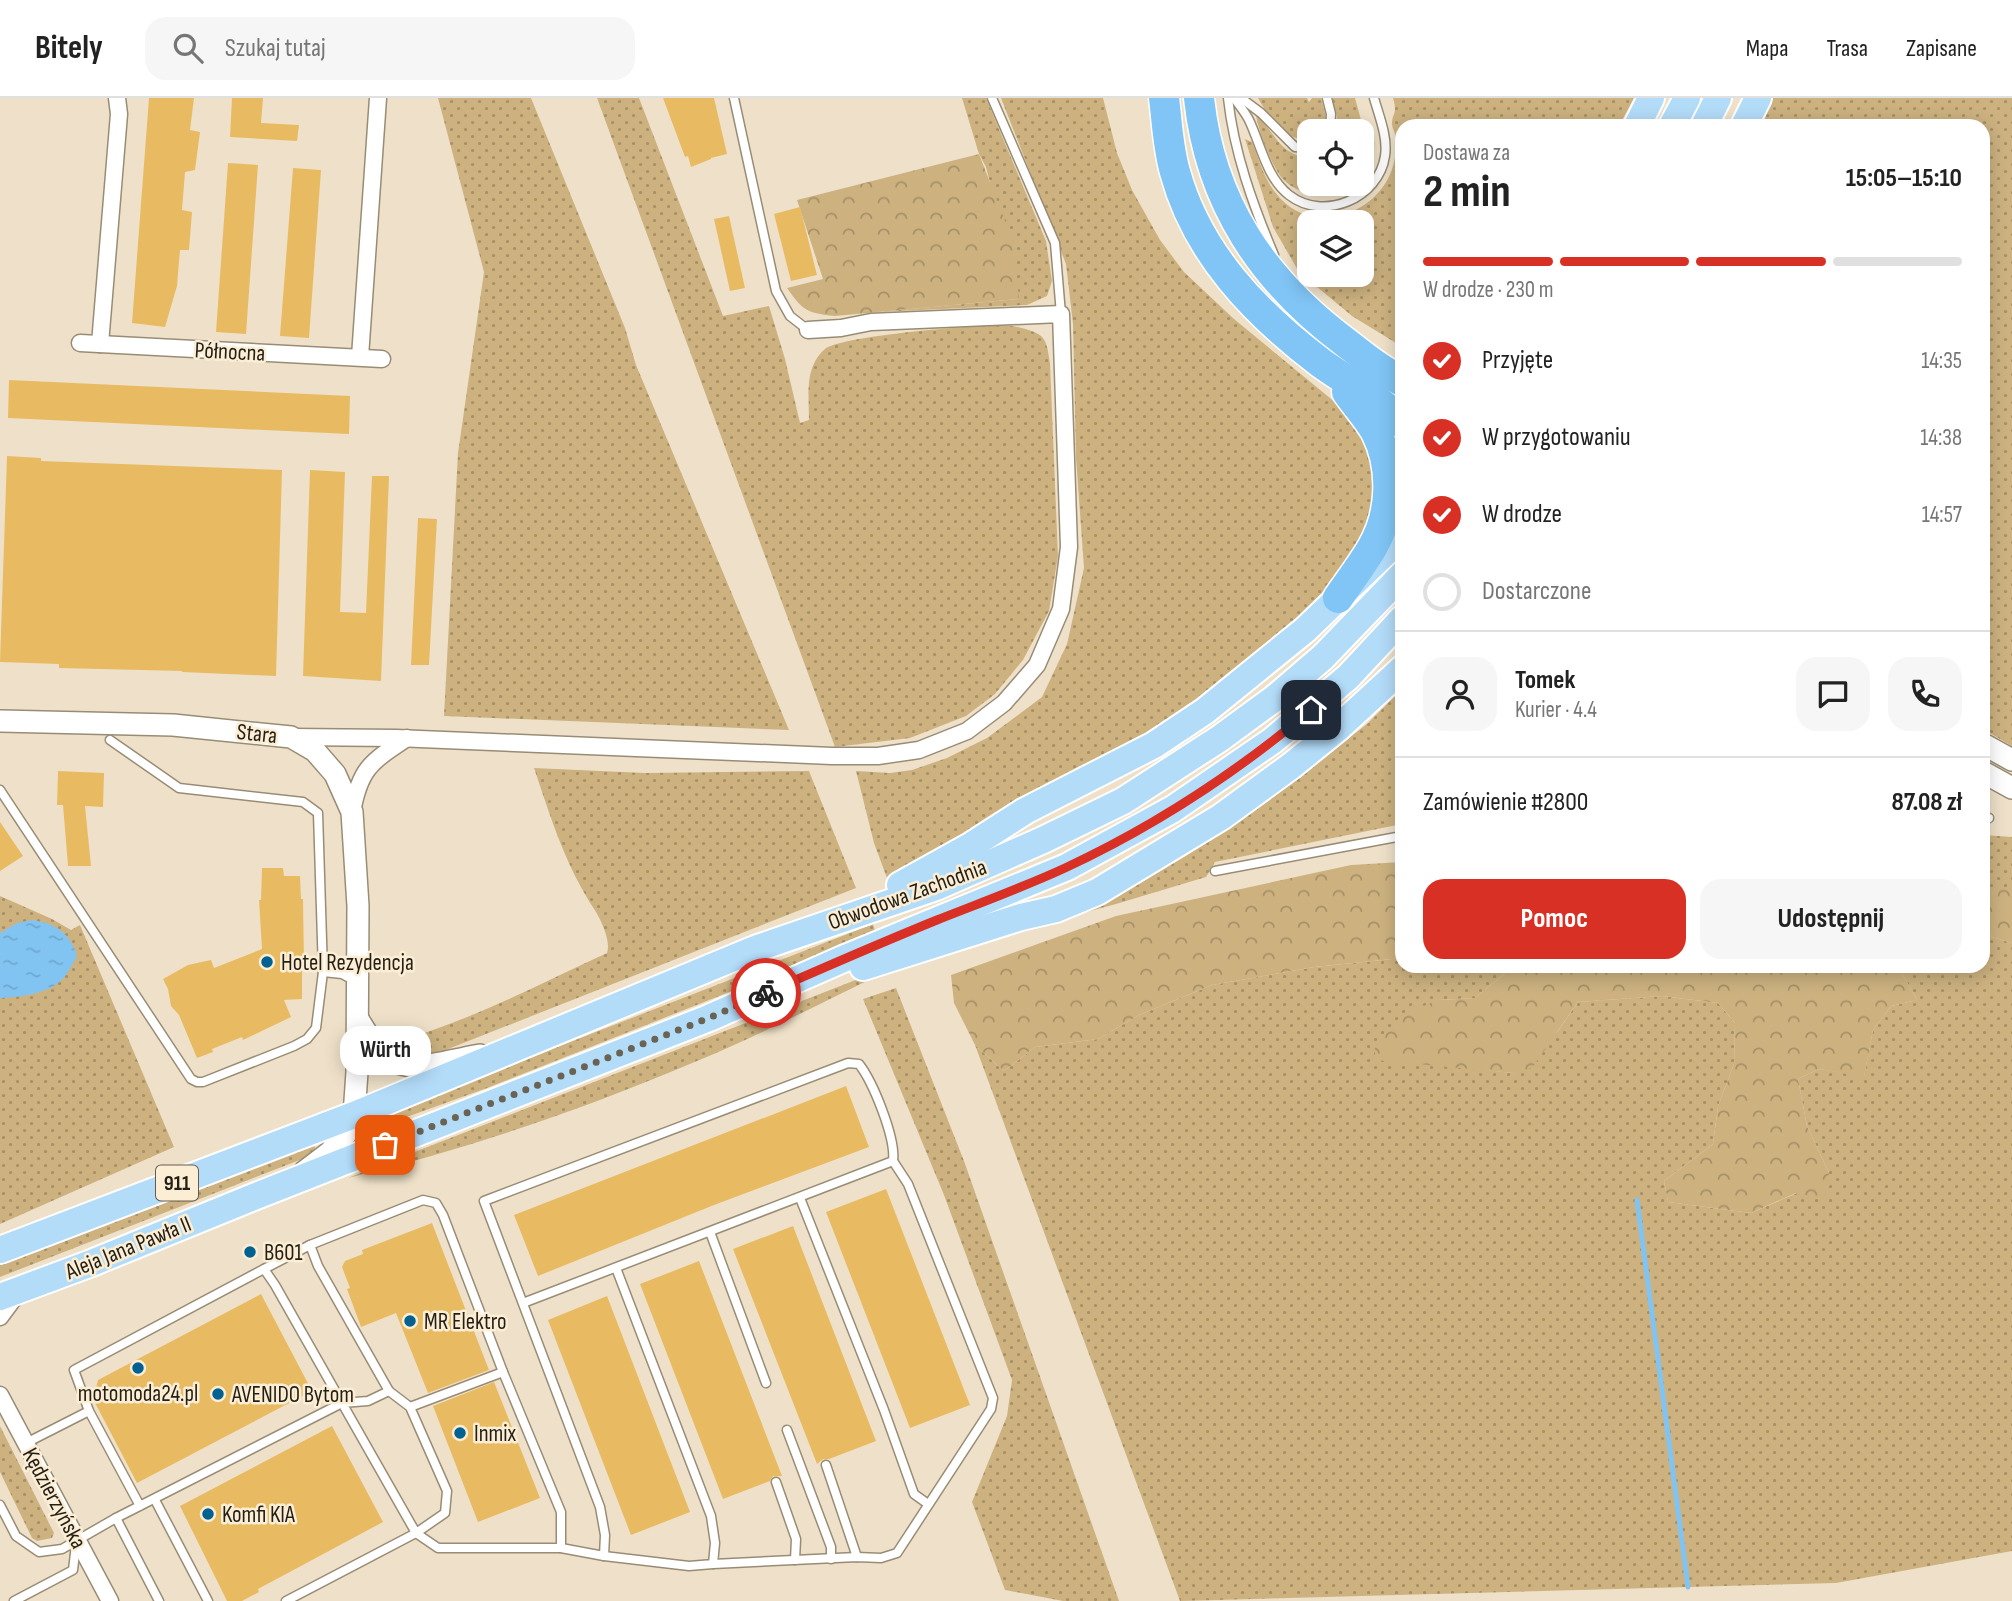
<!DOCTYPE html>
<html lang="pl">
<meta charset="utf-8">
<style>
body{margin:0;font-family:"Sofia Sans Condensed",sans-serif;background:#f6f6f6;color:#222;height:100vh;display:flex;flex-direction:column;font-size:26px;white-space:nowrap}
*{box-sizing:border-box;margin:0}
p{font-size:23px;color:#767676}
.icon{flex:none;width:38px;height:38px;fill:none;stroke:currentColor;stroke-width:2;stroke-linecap:round;stroke-linejoin:round}
.map{position:relative;flex:1;overflow:hidden}
.side{position:absolute;left:1395px;top:21px;width:595px;height:854px;display:flex;flex-direction:column;background:#fff;border-radius:21px;box-shadow:0 4px 18px #0003}
.side>*{flex:none}
.tools{position:absolute;left:1297px;top:21px;display:grid;gap:14px}
.tools a{display:grid;place-items:center;width:77px;height:77px;border-radius:14px;background:#fff;box-shadow:0 4px 18px #0003;font-size:35px}
.pin{position:absolute;display:grid;place-items:center;width:60px;height:60px;color:#fff;margin:-30px;border-radius:14px;box-shadow:0 4px 10px #0006}
.courier{position:absolute;display:grid;place-items:center;width:70px;height:70px;margin:-35px;border:5px solid #d93025;border-radius:50%;background:#fff;color:#222;box-shadow:0 2px 9px #0007}
.bubble{position:absolute;height:49px;border-radius:21px;background:#fff;box-shadow:0 4px 18px #0003;font-size:23px;font-weight:700;line-height:49px;text-align:center}
.head em{font-style:normal;font-weight:700}
.head div{display:flex;flex-direction:column-reverse}
.head{display:flex;align-items:center;justify-content:space-between;height:119px;padding:0 28px}
h1{font-size:46px;font-weight:700;line-height:52px}
.bar{display:grid;grid-template-columns:repeat(4,1fr);gap:10px 7px;align-content:center;height:84px;padding:0 28px}
.bar i{height:9px;border-radius:5px;background:#e0e0e0}
.bar .active{background:#d93025}
.bar p{grid-column:span 4}
.line{display:flex;align-items:center;gap:18px;padding:0 28px;border-top:2px solid #e0e0e0}
.line div{flex:1}
.round{display:grid;place-items:center;flex:none;width:74px;height:74px;border-radius:21px;background:#f6f6f6}
ol{padding:0 28px;list-style:none}
li{display:flex;align-items:center;gap:21px;height:77px}
li p{margin-inline-start:auto}
li .icon{padding:7px;border-radius:50%;background:#d93025;color:#fff;stroke-width:4}
li:last-child{color:#767676}
li i{width:38px;height:38px;border:4px solid #e0e0e0;border-radius:50%}
.button{display:flex;gap:14px;margin-top:auto;padding:14px 28px}
.button a{flex:1;height:80px;border-radius:21px;background:#d93025;color:#fff;font-size:28px;font-weight:700;line-height:80px;text-align:center}
.button a+a{background:#f6f6f6;color:#222}
header{display:flex;align-items:center;gap:42px;box-sizing:border-box;height:98px;padding:0 35px;background:#fff;border-bottom:2px solid #e0e0e0}
header strong{font-size:33px}
nav{display:flex;gap:38px;margin-inline-start:auto;font-size:24px}
.search{width:490px;height:63px;background:#f6f6f6;display:flex;align-items:center;gap:18px;box-sizing:border-box;padding:0 24px;border-radius:21px;color:#767676;font-size:26px}
.map>svg:first-child{display:block}
</style>
<header>
<strong>Bitely</strong>
<div class="search"><svg class="icon" aria-label="search" viewBox="0 0 24 24"><circle cx="10" cy="10" r="6"/><path d="M15 15l6 6"/></svg>Szukaj tutaj</div>
<nav><a>Mapa</a><a>Trasa</a><a>Zapisane</a></nav>
</header>
<div class="map">
<svg width="2012" height="1503" viewBox="0 0 2012 1503">
<defs>
<pattern id="grass-dots" width="8" height="8" patternUnits="userSpaceOnUse" patternTransform="scale(1.75)"><rect width="8" height="8" fill="#cdb280"/><path d="M2 2h.1M6 6h.1" fill="none" stroke="#a69068" stroke-width="1.8" stroke-linecap="round"/></pattern>
<pattern id="forest-crowns" width="20" height="18" patternUnits="userSpaceOnUse" patternTransform="scale(1.75)"><rect width="20" height="18" fill="#cdb280"/><path d="M2 6a3 3 0 1 1 6 0M12 15a3 3 0 1 1 6 0" fill="none" stroke="#a69068"/></pattern>
<pattern id="water-ripples" width="26" height="14" patternUnits="userSpaceOnUse" patternTransform="scale(1.75)"><rect width="26" height="14" fill="#81c4f2"/><path d="M2 4q2-2 4 0t4 0M15 11q2-2 4 0t4 0" fill="none" stroke="#6fa8cf"/></pattern>
</defs>
<rect width="100%" height="100%" fill="#efe1c9"/>
<g fill="url(#grass-dots)" fill-rule="evenodd">
<polygon points="438,0 531,0 625,230 636,267 789,632 444,618 458,355 484,174"/>
<path d="M597 0H639L723 218 769 208 785 261 800 325 809 322C809 297 804 269 825 251 840 238 988 225 1012 228 1019 229 1032 232 1038 236 1048 241 1048 255 1050 265L1058 458 1049 513 1023 562 995 596 966 618 910 640 835 649Z"/>
<polygon points="962,0 986,0 1046,143 1052,183 1047,198 1027,207 878,214 1019,201 986,69 979,56"/>
<polygon points="1001,0 1103,0 1117,55 1132,92 1160,142 1184,174 1234,221 1347,314 1370,346 1376,417 1328,491 1262,552 1208,595 1153,633 921,766 887,780 874,745 856,673 890,675 912,672 947,660 987,640 1042,599 1067,546 1084,470 1076,360 1073,226 1066,166"/>
<path d="M1258 0H1307L1309 4 1312 0H1321C1324 12 1329 22 1322 33H1309V41C1287 45 1267 17 1258 0Z"/>
<path d="M1332 0H1355L1361 22 1372 31C1377 50 1374 66 1362 81V33H1337V18Z"/>
<path d="M1393 0H1634L1619 28H1402V246L1396 245 1352 218 1299 174 1273 129 1245 41 1252 44C1260 64 1265 85 1281 101 1316 138 1380 115 1393 68 1396 58 1397 46 1395 36 1394 33 1392 29 1392 26 1392 14 1398 17 1393 0ZM1309 124H1362V177H1309Z"/>
<polygon points="1773,0 2012,0 2012,648 1983,631 1983,28 1759,28"/>
<path d="M1256 17C1274 32 1280 59 1309 59V86H1357C1335 102 1300 101 1281 79 1271 66 1258 32 1256 17Z"/>
<polygon points="1402,591 1402,726 1215,764 1206,779 1116,806 1057,822 1125,794 1192,754 1279,694 1367,626"/>
<path d="M534 670 645 675 809 673 856 790 428 959 394 944C469 924 537 887 607 855 611 844 602 824 596 814 565 767 552 723 534 670Z"/>
<polygon points="1983,737 2012,739 2012,790 1995,790 1983,818"/>
<polygon points="0,798 52,821 71,832 80,827 174,1049 0,1126"/>
<polygon points="1983,824 1992,839 2012,845 2012,1453 1836,1485 1180,1503 975,947 1004,973 1035,949 1098,941 1139,917 1212,887 1314,869 1402,860 1402,868 1514,868 1475,900 1438,902 1458,969 1513,975 1558,933 1578,904 1662,898 1718,905 1735,925 1734,966 1718,1008 1713,1046 1664,1083 1668,1104 1751,1115 1797,1095 1829,1075 1807,1028 1798,981 1819,971 1864,978 1873,932 1891,908 1917,902 1898,868 1983,868"/>
<polygon points="873,826 876,836 487,990 379,1029 373,1030 369,1027 370,1022"/>
<path d="M889 869 890 872C826 902 763 936 697 963 584 1011 468 1051 348 1080Z"/>
<polygon points="896,890 964,1063 1119,1503 1063,1503 1005,1492 972,1404 1007,1318 1012,1282 944,1097 863,901"/>
<polygon points="308,1044 314,1045 315,1050 310,1058 0,1179 0,1166"/>
<polygon points="0,1328 54,1435 52,1440 37,1443 32,1440 0,1374"/>
</g>
<g fill="url(#forest-crowns)">
<path d="M979 56 1014 146 1019 201 835 218C807 215 803 213 787 190L823 181 797 102Z"/>
<polygon points="1402,764 1402,860 1314,869 1212,887 1139,917 1098,941 1035,949 1004,973 975,947 954,905 951,877 1116,818 1351,767"/>
<path d="M1995 790H2012V845L1992 839C1977 815 1984 814 1995 790Z"/>
<polygon points="1514,868 1898,868 1917,902 1891,908 1873,932 1864,979 1819,971 1798,981 1807,1028 1829,1075 1824,1101 1796,1095 1751,1115 1668,1104 1664,1083 1713,1046 1718,1008 1734,966 1735,925 1718,905 1662,898 1578,904 1532,970 1513,975 1375,962 1375,944 1409,914 1438,902 1475,900"/>
</g>
<path fill="url(#water-ripples)" d="M32 822C55 825 70 835 77 858 73 865 69 873 65 878 51 896 21 899 0 900V835L17 825Z"/>
<g fill="none" stroke-linecap="round" stroke-linejoin="round">
<polyline stroke="#81c4f2" stroke-width="5" points="1637,1102 1688,1489"/>
</g>
<g fill="#e8bb63">
<polygon points="149,0 194,0 190,32 200,34 195,72 185,74 182,112 192,114 189,152 180,152 177,188 165,229 132,225"/>
<polygon points="232,0 263,0 261,25 299,27 297,43 230,39"/>
<polygon points="663,0 714,0 727,56 711,60 711,61 691,69 688,58 685,59"/>
<polygon points="228,65 258,67 246,236 216,234"/>
<polygon points="293,70 321,72 309,240 280,238"/>
<polygon points="800,109 817,177 791,183 774,116"/>
<polygon points="729,118 745,190 730,193 714,121"/>
<polygon points="9,282 350,298 349,336 8,320"/>
<polygon points="7,358 41,360 41,363 282,372 276,578 182,574 182,573 59,570 59,566 0,564"/>
<polygon points="310,372 345,374 340,514 366,515 372,378 389,378 381,583 303,578"/>
<polygon points="418,420 437,421 429,567 411,567"/>
<polygon points="58,673 104,675 103,709 85,708 91,768 68,768 63,707 57,707"/>
<polygon points="0,724 23,758 0,773"/>
<polygon points="262,770 283,770 284,778 300,778 301,801 303,801 304,866 302,867 302,901 284,902 291,919 243,942 242,939 212,951 213,954 197,960 179,917 171,908 168,891 163,881 188,867 211,862 214,870 262,851 259,802 261,802"/>
<polygon points="846,988 869,1049 714,1107 538,1178 514,1117"/>
<polygon points="886,1091 970,1307 910,1330 826,1114"/>
<polygon points="432,1125 489,1272 428,1295 396,1215 361,1229 347,1191 350,1190 342,1169 345,1163 363,1156 362,1152"/>
<polygon points="793,1128 876,1343 829,1361 823,1361 817,1366 733,1151"/>
<polygon points="699,1163 782,1378 773,1378 770,1383 723,1401 640,1186"/>
<polygon points="261,1196 312,1293 137,1385 93,1301 98,1282"/>
<polygon points="607,1198 690,1414 631,1437 548,1222"/>
<polygon points="494,1284 540,1400 478,1424 433,1308"/>
<polygon points="332,1328 383,1424 258,1491 259,1494 242,1503 227,1503 180,1408"/>
</g>
<g fill="none" stroke-linecap="round" stroke-linejoin="round">
<g stroke="#998c75" stroke-width="11">
<g id="service">
<polyline points="734,0 776,193 790,218 808,232"/>
<polyline points="992,0 1055,145 1061,216"/>
<path d="M1228 0C1234 55 1253 107 1274 157"/>
<path d="M1234 0C1239 7 1245 14 1249 22 1261 47 1266 79 1289 97 1324 124 1379 100 1385 58 1388 39 1379 18 1374 0"/>
<polyline points="1241,0 1261,15 1295,49 1309,50"/>
<polyline points="1327,0 1331,16 1330,33"/>
<polyline points="0,692 191,981 197,984 203,984 294,948 307,941 316,930 323,874 318,715 303,704 179,690 110,642"/>
<polyline points="1983,719 1989,720"/>
<polyline points="1215,773 1402,738"/>
<polyline points="323,874 342,876 355,883"/>
<polyline points="800,1100 884,1312 914,1396 928,1406"/>
<polyline points="710,1134 766,1285"/>
<polyline points="310,1147 318,1168 389,1293"/>
<polyline points="264,1171 310,1147 423,1102 436,1105 443,1117 503,1274 561,1414 561,1450 438,1450 416,1435 286,1503"/>
<path d="M523 1205 893 1063C896 1040 873 984 859 966L848 965 484 1103 600 1409 605 1437 604 1458"/>
<polyline points="410,1309 389,1293 368,1303 342,1305 416,1435 445,1415 447,1393 410,1309 503,1274"/>
<polyline points="787,1332 831,1449 831,1461"/>
<polyline points="26,1345 89,1313"/>
<polyline points="826,1367 857,1459"/>
<polyline points="776,1384 796,1441 795,1462"/>
<polyline points="155,1402 208,1503"/>
<polyline points="0,1407 16,1438 39,1454 62,1451 116,1420 342,1305 275,1187 264,1171 74,1272 89,1313 140,1408"/>
<polyline points="116,1420 159,1503"/>
<polyline points="561,1450 604,1458 689,1468 713,1466 715,1445 711,1418 616,1170"/>
<polyline points="713,1466 857,1459 881,1460 897,1455 991,1311 993,1300 908,1086 893,1063"/>
<polyline points="14,1503 73,1472 76,1447"/>
</g>
</g>
<g stroke="#998c75" stroke-width="19">
<g id="minor">
<polyline points="80,245 382,261"/>
<polyline points="100,246 119,16 117,0"/>
<polyline points="360,259 378,0"/>
<polyline points="291,639 396,640 832,658 878,658 919,652 967,633 1004,605 1037,567 1061,511 1069,449 1061,216 871,224 841,230 808,232"/>
<path d="M352 714C360 670 371 664 407 640"/>
<polyline points="0,1219 17,1196"/>
<polyline points="0,1297 110,1503"/>
</g>
</g>
<g stroke="#998c75" stroke-width="24">
<g id="tertiary">
<polyline points="0,623 173,627 291,639 315,653 335,676 352,714 358,808 357,974 354,1017 346,1036 330,1054 305,1073"/>
<polyline points="1983,646 2012,662"/>
<polyline points="1983,674 2012,690"/>
<path d="M358 921C396 987 417 968 480 957"/>
</g>
</g>
<g stroke="#fff" stroke-width="30">
<g id="primary">
<polyline points="1637,28 1651,0"/>
<polyline points="1672,28 1687,0"/>
<polyline points="1704,28 1718,0"/>
<polyline points="1744,28 1758,0"/>
<polyline points="900,787 972,747 1025,713 1154,647 1205,613 1305,532 1385,455 1402,433"/>
<polyline points="863,869 1021,819 1056,811 1097,794 1221,719 1291,668 1338,630 1402,571"/>
<polyline points="0,1152 354,1017 755,851 936,789 1043,742 1123,703 1219,641 1275,600 1323,559 1402,477"/>
<polyline points="0,1199 89,1166 256,1098 709,920 843,861 1067,769 1173,711 1272,643 1348,579 1402,521"/>
</g>
</g>
<g stroke="#fff" stroke-width="33">
<g id="motorway">
<path d="M1164 0C1167 24 1168 50 1175 74 1197 155 1255 215 1321 265 1343 281 1386 305 1402 325"/>
<path d="M1199 0C1210 104 1262 182 1345 244 1363 258 1381 273 1402 283"/>
<path d="M1338 500C1349 484 1362 467 1372 450 1392 416 1394 370 1376 334 1368 320 1357 308 1347 294"/>
</g>
</g>
<use href="#service" stroke="#fff" stroke-width="8"/>
<use href="#minor" stroke="#fff" stroke-width="16"/>
<use href="#tertiary" stroke="#fff" stroke-width="21"/>
<use href="#primary" stroke="#b3dcf9" stroke-width="26"/>
<use href="#motorway" stroke="#80c5f5" stroke-width="30"/>
</g>
<g fill="none" stroke-linecap="round" stroke-linejoin="round">
<polyline stroke="#6a6354" stroke-width="7" stroke-dasharray="0 12.6" points="385,1047 709,920 766,895"/>
<path stroke="#d93025" stroke-width="9" d="M766 895C823 870 880 845 937 822 980 805 1024 789 1065 770 1153 729 1237 674 1311 612"/>
</g>
<g fill="#016292" stroke="#fceed5" stroke-width="2.5">
<circle cx="267" cy="864" r="7"/>
<circle cx="250" cy="1154" r="7"/>
<circle cx="410" cy="1223" r="7"/>
<circle cx="138" cy="1270" r="7"/>
<circle cx="218" cy="1296" r="7"/>
<circle cx="460" cy="1335" r="7"/>
<circle cx="208" cy="1416" r="7"/>
</g>
<g text-anchor="middle" stroke-width="5" stroke-linejoin="round" paint-order="stroke">
<rect fill="#fceed5" stroke="#645d4f" stroke-width="2" x="156" y="1067.5" width="42" height="35" rx="5"/>
<g font-size="21" font-weight="bold" fill="#231f15">
<text x="177" y="1092">911</text>
</g>
<g font-size="23" fill="#231f15" stroke="#fceed5">
<text transform="translate(230 253) rotate(3)" y="8">Północna</text>
<text transform="translate(257 635) rotate(6)" y="8">Stara</text>
<text transform="translate(907 796) rotate(-20)" y="8">Obwodowa Zachodnia</text>
<text transform="translate(128 1149) rotate(-22)" y="8">Aleja Jana Pawła II</text>
<text transform="translate(55 1400) rotate(62)" y="8">Kędzierzyńska</text>
</g>
<g font-size="23" fill="#231f15" stroke="#fceed5" text-anchor="start">
<text x="281" y="872">Hotel Rezydencja</text>
<text x="264" y="1162">B601</text>
<text x="424" y="1231">MR Elektro</text>
<text x="138" y="1303" text-anchor="middle">motomoda24.pl</text>
<text x="232" y="1304">AVENIDO Bytom</text>
<text x="474" y="1343">Inmix</text>
<text x="222" y="1424">Komfi KIA</text>
</g>
</g>
</svg>
<div class="tools">
<a><svg class="icon" aria-label="locate" viewBox="0 0 24 24"><circle cx="12" cy="12" r="6"/><path d="M12 2v4M12 18v4M2 12h4M18 12h4"/></svg></a>
<a><svg class="icon" aria-label="layers" viewBox="0 0 24 24"><path d="M12 4l9 5-9 5-9-5zM3 14l9 5 9-5"/></svg></a>
</div>
<div class="pin" style="left:385px;top:1047px;background:#ea580c"><svg class="icon" aria-label="bag" viewBox="0 0 24 24"><path d="M5 8h14l-1 12H6zM9 8a3 3 0 0 1 6 0"/></svg></div>
<div class="pin" style="left:1311px;top:612px;background:#1f2937"><svg class="icon" aria-label="home" viewBox="0 0 24 24"><path d="M3 11l9-7 9 7M6 9v11h12V9"/></svg></div>
<div class="courier" style="left:766px;top:895px"><svg class="icon" aria-label="bike" viewBox="0 0 24 24"><circle cx="6" cy="16" r="4"/><circle cx="18" cy="16" r="4"/><path d="M6 16l4-8h5l3 8M10 8l3 8H6M13 5h3"/></svg></div>
<div class="bubble" style="left:340px;top:928px;width:91px">Würth</div>
<section class="side">
<div class="head"><div><h1>2 min</h1><p>Dostawa za</p></div><em>15:05–15:10</em></div>
<div class="bar"><i class="active"></i><i class="active"></i><i class="active"></i><i></i><p>W drodze · 230 m</p></div>
<ol>
<li><svg class="icon" aria-label="check" viewBox="0 0 24 24"><path d="M5 12l5 5 9-10"/></svg>Przyjęte<p>14:35</p></li>
<li><svg class="icon" aria-label="check" viewBox="0 0 24 24"><path d="M5 12l5 5 9-10"/></svg>W przygotowaniu<p>14:38</p></li>
<li><svg class="icon" aria-label="check" viewBox="0 0 24 24"><path d="M5 12l5 5 9-10"/></svg>W drodze<p>14:57</p></li>
<li><i></i>Dostarczone</li>
</ol>
<div class="line" style="height:126px"><a class="round"><svg class="icon" aria-label="person" viewBox="0 0 24 24"><circle cx="12" cy="8" r="4"/><path d="M4 21q1-7 8-7t8 7"/></svg></a><div><b>Tomek</b><p>Kurier · 4.4</p></div><a class="round"><svg class="icon" aria-label="chat" viewBox="0 0 24 24"><path d="M4 5h16v11H9l-5 4z"/></svg></a><a class="round"><svg class="icon" aria-label="phone" viewBox="0 0 24 24"><path d="M5 4h4l2 5-3 2q2 4 5 5l2-3 5 2v4C11 20 4 13 5 4z"/></svg></a></div>
<div class="line" style="height:91px"><div>Zamówienie #2800</div><b>87.08 zł</b></div>
<div class="button"><a>Pomoc</a><a>Udostępnij</a></div>
</section>
</div>
